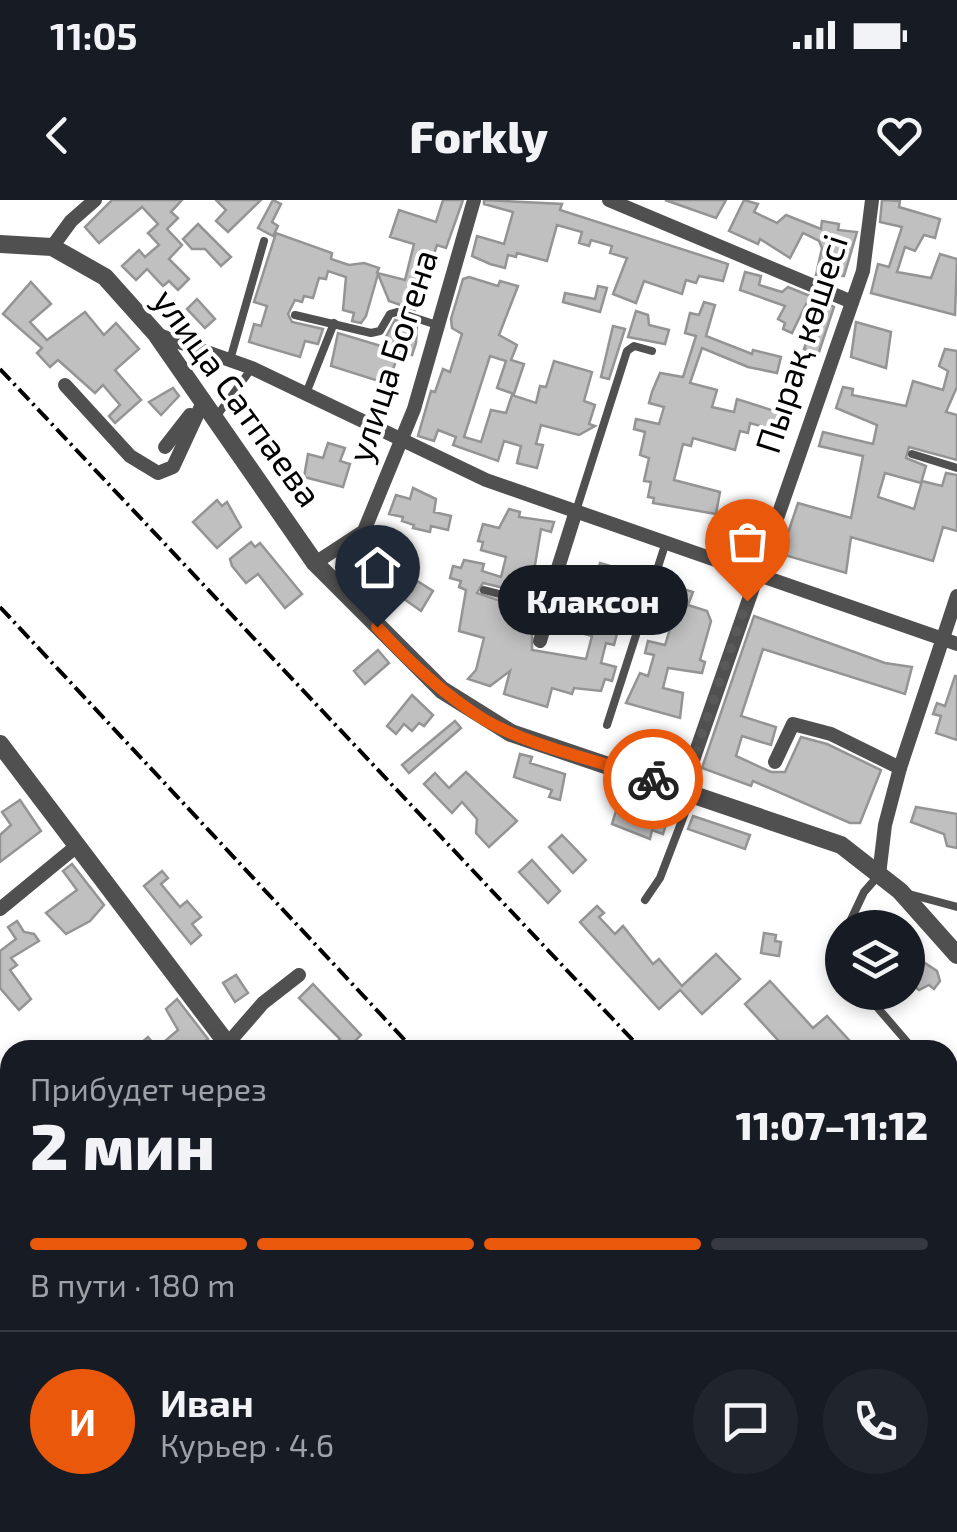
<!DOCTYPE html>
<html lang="ru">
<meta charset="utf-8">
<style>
body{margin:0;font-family:"Exo 2",sans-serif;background:#20242c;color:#f1f3f6;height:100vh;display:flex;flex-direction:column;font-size:38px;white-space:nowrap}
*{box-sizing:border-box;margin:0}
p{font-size:32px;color:#9ea1a6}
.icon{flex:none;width:55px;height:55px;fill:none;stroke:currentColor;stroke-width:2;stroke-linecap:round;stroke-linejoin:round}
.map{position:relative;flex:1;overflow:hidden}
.details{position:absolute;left:0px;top:840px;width:958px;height:492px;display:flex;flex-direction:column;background:#171b24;border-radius:30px 30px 0 0;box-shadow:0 5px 15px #0003}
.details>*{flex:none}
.tools{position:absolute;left:825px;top:710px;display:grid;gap:20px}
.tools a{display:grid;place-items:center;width:100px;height:100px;border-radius:50%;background:#171b24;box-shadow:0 5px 15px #0003;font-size:50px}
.pin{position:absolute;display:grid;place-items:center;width:85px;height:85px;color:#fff;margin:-102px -42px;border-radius:50% 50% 50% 0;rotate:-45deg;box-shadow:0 0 10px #0007}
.pin .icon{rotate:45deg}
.courier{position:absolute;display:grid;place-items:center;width:100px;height:100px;margin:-50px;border:8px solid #ea580c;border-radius:50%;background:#fff;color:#222;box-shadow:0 2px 12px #0007}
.bubble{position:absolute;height:70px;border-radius:35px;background:#171b24;box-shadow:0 5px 15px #0003;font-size:32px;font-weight:800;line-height:70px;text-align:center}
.summary em{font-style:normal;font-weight:800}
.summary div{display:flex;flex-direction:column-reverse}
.summary{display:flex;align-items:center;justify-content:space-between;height:170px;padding:0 30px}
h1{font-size:65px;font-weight:800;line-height:75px}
.bar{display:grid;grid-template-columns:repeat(4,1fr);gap:15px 10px;align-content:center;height:120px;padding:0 30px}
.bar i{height:12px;border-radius:8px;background:#363941}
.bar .current{background:#ea580c}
.bar p{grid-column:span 4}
.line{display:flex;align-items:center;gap:25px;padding:0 30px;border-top:2px solid #363941}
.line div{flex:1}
.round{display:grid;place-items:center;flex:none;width:105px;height:105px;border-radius:52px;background:#20242c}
.status{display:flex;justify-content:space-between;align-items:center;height:70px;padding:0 50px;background:#171b24;direction:ltr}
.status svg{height:28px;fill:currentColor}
header{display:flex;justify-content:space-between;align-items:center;height:130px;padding:0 30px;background:#171b24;font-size:45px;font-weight:800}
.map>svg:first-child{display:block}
</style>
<div class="status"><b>11:05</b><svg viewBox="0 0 49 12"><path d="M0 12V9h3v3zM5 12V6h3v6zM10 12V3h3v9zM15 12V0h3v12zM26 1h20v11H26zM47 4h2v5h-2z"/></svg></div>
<header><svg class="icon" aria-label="back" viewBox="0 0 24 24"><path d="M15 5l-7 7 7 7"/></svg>Forkly<svg class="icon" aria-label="heart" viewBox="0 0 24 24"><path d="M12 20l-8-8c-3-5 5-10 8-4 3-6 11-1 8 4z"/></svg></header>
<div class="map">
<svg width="957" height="1332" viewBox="0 0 957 1332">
<rect width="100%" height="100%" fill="#fff"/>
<g fill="#c0c0c0" stroke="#949494" stroke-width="2.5">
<polygon points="112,0 182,0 171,12 178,18 167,29 182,45 169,59 189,79 178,90 169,81 163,86 147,69 136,80 122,66 139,50 145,57 159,45 148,33 158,24 142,7 99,43 85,27"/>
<polygon points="216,0 261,0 228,32 216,21 226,10"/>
<polygon points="273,0 281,4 272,22 278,26 273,36 258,28"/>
<polygon points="443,0 463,0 446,48 437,45 415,110 389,101 378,74 366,116 361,123 352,121 354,113 343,110 346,77 328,71 326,79 319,78 313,98 304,96 302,102 295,100 288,114 292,122 323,129 318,144 305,141 300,157 249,142 254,124 261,126 267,106 254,102 276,33 332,53 331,59 349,65 364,63 379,68 377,73 405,80 414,44 390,37 399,10 436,22"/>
<polygon points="484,0 562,4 560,10 728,64 723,81 699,76 696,83 686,80 682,94 644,81 636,103 613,94 627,58 610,53 612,46 591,40 589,46 579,43 582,32 557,25 547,61 517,53 516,57 508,55 505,68 490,64 472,56 477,36 504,44 513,12 484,4"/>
<polygon points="665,0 726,0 716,18"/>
<polygon points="744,0 758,4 754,12 777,23 786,15 821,29 822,21 839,24 838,30 857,32 844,76 816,75 822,48 819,41 803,33 790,58 760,39 758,44 729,31"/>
<polygon points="882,0 900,1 899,7 940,19 935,38 924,35 915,51 905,47 897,72 931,78 940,54 957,59 955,115 871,93 878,64 889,67 902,27 880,22"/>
<polygon points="198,24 231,57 221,66 205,49 192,49 183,39"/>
<polygon points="745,72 761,76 759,85 782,92 788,87 810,96 792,133 783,129 785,123 778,119 785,106 740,90"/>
<polygon points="469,77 498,86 500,81 518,86 499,135 517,145 511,160 524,164 514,194 497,188 506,161 490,156 464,237 481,242 491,210 506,213 512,195 536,203 540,186 546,187 554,161 592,172 584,201 595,205 589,224 595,226 579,235 541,225 536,244 543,245 537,268 517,263 521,246 504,241 498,261 453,245 456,237 438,230 434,241 418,236 431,191 435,192 443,169 450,172 462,134 452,128 451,119 463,79"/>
<polygon points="31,82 51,104 30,122 47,140 85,112 104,135 116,123 139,149 115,170 141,200 115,223 109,216 120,205 103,185 95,193 58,160 50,167 37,153 42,148 3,114"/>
<polygon points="598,86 607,88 600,112 563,102 565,93 595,99"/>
<polygon points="197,99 215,119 205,128 187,109"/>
<polygon points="820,100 834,107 818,155 804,149"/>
<polygon points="704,102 715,105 706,136 752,154 753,150 781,157 777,173 748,167 702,148 690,183 717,190 712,207 734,212 737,199 787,215 782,232 750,223 748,233 740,231 735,250 693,238 691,246 683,244 674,280 720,292 716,314 653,303 654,298 648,297 651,282 644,281 649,258 640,255 645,232 634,229 636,219 659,224 664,207 649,203 652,192 660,173 683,177 696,136 685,133 690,113 699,115"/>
<polygon points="636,111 648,115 649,125 669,130 665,144 628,137"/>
<polygon points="395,120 417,127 416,143 412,155 399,152 388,184 331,166 338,133 381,146"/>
<polygon points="856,122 891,132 886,168 851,157"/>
<polygon points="613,126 625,129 609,179 601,177"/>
<polygon points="945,149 957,151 957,187 946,212 957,215 957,260 909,247 906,258 926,266 921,283 885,273 878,297 914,309 922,281 942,286 946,273 957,275 957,331 943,327 933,361 851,337 846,373 781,354 798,303 851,318 863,256 819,246 823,232 873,244 877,225 836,208 843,187 853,189 852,195 906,206 913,181 943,190 948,171 939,166"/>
<polygon points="173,188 179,196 161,215 149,202"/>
<polygon points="328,243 345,248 340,261 350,264 343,287 304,277 308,254 323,258"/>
<polygon points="413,288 436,299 434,312 451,316 448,330 431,326 430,332 413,328 414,325 402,321 403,317 389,314 396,295 410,299"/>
<polygon points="217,300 222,306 227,302 241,327 217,348 193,322"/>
<polygon points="509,309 520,312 519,317 554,322 551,332 541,329 533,377 517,373 512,390 483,383 477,393 522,408 516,427 532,431 532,450 586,459 592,436 556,426 558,418 617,434 614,445 606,443 601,463 616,467 612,481 605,479 601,491 574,488 572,494 552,488 547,507 504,494 510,471 490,486 468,479 476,470 484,438 459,431 466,390 459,387 461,381 450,378 453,366 461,368 464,360 484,364 482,371 501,377 506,357 481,350 483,342 478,341 483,324 499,328"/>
<polygon points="251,342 255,347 260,343 302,394 285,408 258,374 246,383 232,366 230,359"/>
<polygon points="387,362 433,391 421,411 377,380"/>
<polygon points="600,363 614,367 611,377 633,390 627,412 559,402 569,372 595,378"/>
<polygon points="661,382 693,392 688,405 707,411 711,421 700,460 705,462 702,473 668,468 663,488 683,493 680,518 626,503 640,473 648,476 654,455 645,453 648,441 665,445 670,429 648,423"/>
<polygon points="754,416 885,463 912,467 905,494 763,449 741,516 776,527 771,545 742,536 736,556 771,572 785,572 801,537 827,544 881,570 860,623 850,623 753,581 751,586 702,568"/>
<polygon points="378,450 389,463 365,484 354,471"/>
<polygon points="955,476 957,476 957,540 936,533 941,516 933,514 937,503 945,506"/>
<polygon points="412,495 433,515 424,526 419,523 412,531 404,524 396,534 387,526"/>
<polygon points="455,521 461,528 409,573 402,565"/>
<polygon points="520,554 532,557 530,563 565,574 560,600 549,597 552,590 514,577"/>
<polygon points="466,572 517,621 489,647 476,633 477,619 462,602 452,613 424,584 435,573 449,588"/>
<polygon points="620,598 670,611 663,634 652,630 650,639 612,624"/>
<polygon points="20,600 41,631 0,662 0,635 11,625 2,612"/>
<polygon points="916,607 957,614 957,648 947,646 944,634 911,622"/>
<polygon points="693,616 750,635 745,649 688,629"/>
<polygon points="562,635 586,660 573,673 549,647"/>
<polygon points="532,660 560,691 548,703 519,672"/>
<polygon points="72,664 104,705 90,721 66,734 46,713 77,690 63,671"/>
<polygon points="162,671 168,678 161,684 180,707 187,701 201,717 192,724 201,735 191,744 144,686"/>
<polygon points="597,706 604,713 599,717 615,734 623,726 653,764 659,759 682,786 716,754 740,779 702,814 680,790 659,809 580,722"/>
<polygon points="17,721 24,732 34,734 39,741 11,758 17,765 10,770 31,799 19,810 0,788 0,751 16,739 8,727"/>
<polygon points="764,733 776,735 775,741 781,742 779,756 761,753"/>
<polygon points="916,757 937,771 940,781 934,789 929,785 919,790 911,784 908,778"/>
<polygon points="236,775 248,793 235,802 223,783"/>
<polygon points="770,781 813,828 827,816 858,850 787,850 745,804"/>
<polygon points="313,784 361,835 346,850 329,850 340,839 299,798"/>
<polygon points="177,799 208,839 193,850 189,844 182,850 133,850 148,837 157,848 178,830 166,809"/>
<polygon points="957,1034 957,1110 948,1099 948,1044"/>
<polygon points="0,1097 10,1107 10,1134 0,1144"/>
<polygon points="10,1322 49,1322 58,1332 0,1332"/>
<polygon points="405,1322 454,1322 465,1332 407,1332 401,1328"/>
</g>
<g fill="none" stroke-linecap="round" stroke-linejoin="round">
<g stroke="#505050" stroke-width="8">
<polyline points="295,115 371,133 380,131 390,114 397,112 437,125"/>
<polyline points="230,160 264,41"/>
<polyline points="305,196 334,123"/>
<polyline points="216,217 252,168"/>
<polyline points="912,254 957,268"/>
<polyline points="576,311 627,151 634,146 652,151"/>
<polyline points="484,390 637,431"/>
<polyline points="607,525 666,342"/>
<polyline points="909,694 957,707"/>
<polyline points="645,700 660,678 691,597"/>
<polyline points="847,728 864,692 879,675"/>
<polyline points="864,792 914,850"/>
<polyline points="948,871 957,868"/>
<polyline points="948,986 957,983"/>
</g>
<g stroke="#505050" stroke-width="14">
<polyline points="609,0 852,102"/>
<polyline points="52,47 71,21 95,0"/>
<polyline points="156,134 252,168 486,280 957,444"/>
<polyline points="65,185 130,256 158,273 173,267 204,200"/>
<polyline points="165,247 190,215"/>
<polyline points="315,363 364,331 414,209 474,0"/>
<polyline points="546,406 576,311"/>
<polyline points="540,441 550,407"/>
<polyline points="775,562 793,524 831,534 900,568"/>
<polyline points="683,589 863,71 872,0"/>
<polyline points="879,675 885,625 900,568 957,396"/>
<polyline points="0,709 78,645"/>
<polyline points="223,849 263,803 299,775"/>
<polyline points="0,879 10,890"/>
<polyline points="0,1062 10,1053"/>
<polyline points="263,1322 275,1332"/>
<polyline points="379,1322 388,1332"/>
<polyline points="79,1332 89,1322"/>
<polyline points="653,1332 663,1322"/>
</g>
<g stroke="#505050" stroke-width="18">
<polyline points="0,44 52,47 105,77 156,134 315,363 442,490 511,533 841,645 900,691 957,755"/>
<polyline points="0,544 232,850"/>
</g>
<g stroke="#000" stroke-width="4" stroke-dasharray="15 5 2.5 5" stroke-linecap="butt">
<polyline points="0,169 642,850"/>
<polyline points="0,407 414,850"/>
<polyline points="948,1178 957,1188"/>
<polyline points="948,1199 957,1209"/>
<polyline points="948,1307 957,1313"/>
</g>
</g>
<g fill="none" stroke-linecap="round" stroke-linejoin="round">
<polyline stroke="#595959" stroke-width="10" stroke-dasharray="0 18" points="653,579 683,589 747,401"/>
<path stroke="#ea580c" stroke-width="12" d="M377 427C409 462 443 494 483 519 530 547 601 561 653 579"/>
</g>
<g text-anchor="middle" stroke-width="8" stroke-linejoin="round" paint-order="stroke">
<g font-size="35" fill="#000" stroke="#fff">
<text transform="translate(802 144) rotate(-72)" y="12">Пырақ көшесі</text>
<text transform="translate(393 156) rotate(-72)" y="12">улица Богена</text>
<text transform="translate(237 198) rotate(54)" y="12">улица Сатпаева</text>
</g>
</g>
</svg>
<div class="tools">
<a><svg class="icon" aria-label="layers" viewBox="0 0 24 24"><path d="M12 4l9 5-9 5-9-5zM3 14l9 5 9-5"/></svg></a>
</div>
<div class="pin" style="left:747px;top:401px;background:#ea580c"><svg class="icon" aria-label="bag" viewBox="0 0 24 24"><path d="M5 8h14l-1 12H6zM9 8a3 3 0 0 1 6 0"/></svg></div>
<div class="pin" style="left:377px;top:427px;background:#1f2937"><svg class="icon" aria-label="home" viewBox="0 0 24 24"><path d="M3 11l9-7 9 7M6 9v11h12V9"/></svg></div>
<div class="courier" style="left:653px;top:579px"><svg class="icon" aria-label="bike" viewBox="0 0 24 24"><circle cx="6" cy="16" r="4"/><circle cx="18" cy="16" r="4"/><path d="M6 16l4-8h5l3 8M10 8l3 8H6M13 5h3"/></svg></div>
<div class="bubble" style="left:498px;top:365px;width:190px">Клаксон</div>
<section class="details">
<div class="summary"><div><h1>2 мин</h1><p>Прибудет через</p></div><em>11:07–11:12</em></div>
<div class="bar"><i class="current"></i><i class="current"></i><i class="current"></i><i></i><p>В пути · 180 m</p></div>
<div class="line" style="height:180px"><b class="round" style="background:#ea580c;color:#fff">И</b><div><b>Иван</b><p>Курьер · 4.6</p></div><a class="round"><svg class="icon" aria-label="chat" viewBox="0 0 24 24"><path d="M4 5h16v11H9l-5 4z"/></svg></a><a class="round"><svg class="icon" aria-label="phone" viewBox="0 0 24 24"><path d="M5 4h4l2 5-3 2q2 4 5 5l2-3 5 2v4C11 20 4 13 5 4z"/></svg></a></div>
</section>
</div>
